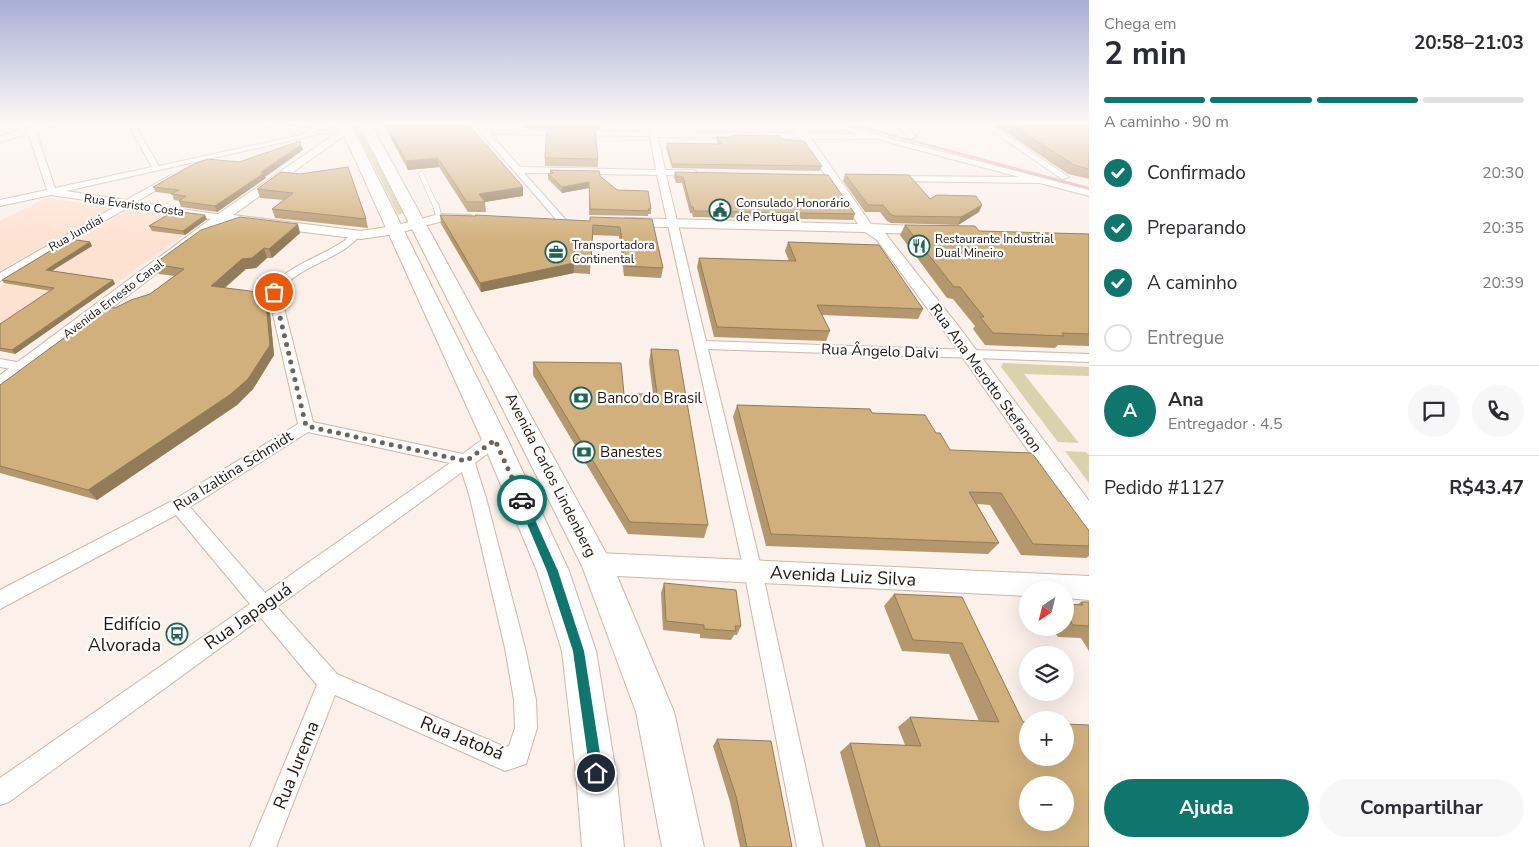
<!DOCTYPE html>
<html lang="pt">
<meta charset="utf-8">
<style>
body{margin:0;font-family:"Nunito Sans",sans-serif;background:#f7f7f7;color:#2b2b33;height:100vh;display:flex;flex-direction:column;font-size:19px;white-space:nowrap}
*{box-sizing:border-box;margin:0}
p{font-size:16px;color:#7c7c81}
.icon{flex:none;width:28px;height:28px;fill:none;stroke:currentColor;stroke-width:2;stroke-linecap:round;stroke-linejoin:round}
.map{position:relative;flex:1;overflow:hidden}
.side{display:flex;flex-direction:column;background:#fff;width:450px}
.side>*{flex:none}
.needle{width:32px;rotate:215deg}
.fabs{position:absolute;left:1019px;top:581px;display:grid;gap:10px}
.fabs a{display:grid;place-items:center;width:55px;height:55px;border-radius:50%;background:#fff;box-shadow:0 5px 20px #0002;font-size:25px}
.pin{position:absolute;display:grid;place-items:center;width:42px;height:42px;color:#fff;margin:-21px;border:2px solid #fff;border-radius:50%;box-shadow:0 1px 5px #0007}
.courier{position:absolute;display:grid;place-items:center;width:50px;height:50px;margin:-25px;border:4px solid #0f766e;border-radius:50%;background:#fff;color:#222;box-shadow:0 1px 6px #0007}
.head em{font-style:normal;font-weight:700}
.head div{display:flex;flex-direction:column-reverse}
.head{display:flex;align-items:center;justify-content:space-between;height:85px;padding:0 15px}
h1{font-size:32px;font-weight:700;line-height:38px}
.bar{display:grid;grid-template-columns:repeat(4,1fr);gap:8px 5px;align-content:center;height:60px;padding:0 15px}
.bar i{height:6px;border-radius:4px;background:#e1e1e2}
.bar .selected{background:#0f766e}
.bar p{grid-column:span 4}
.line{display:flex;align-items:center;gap:12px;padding:0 15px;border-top:1px solid #e1e1e2}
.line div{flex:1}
.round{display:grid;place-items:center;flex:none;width:52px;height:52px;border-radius:26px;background:#f7f7f7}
ol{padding:0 15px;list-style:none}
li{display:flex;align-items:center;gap:15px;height:55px}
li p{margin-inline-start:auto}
li .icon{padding:5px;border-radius:50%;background:#0f766e;color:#fff;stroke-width:4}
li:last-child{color:#7c7c81}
li i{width:28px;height:28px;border:2px solid #e1e1e2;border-radius:50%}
.cta{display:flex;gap:10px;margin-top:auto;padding:10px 15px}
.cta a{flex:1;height:58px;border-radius:30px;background:#0f766e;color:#fff;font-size:20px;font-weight:700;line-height:58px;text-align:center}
.cta a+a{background:#f7f7f7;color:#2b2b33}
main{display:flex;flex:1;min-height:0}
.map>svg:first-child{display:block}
</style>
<main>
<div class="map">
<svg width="1089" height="847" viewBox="0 0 1089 847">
<rect width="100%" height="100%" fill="#fcf0ea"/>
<g fill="#fee2d1">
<polygon points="46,198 112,207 0,271 0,221"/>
<polygon points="129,209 207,219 15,354 0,351 0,286"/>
</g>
<g fill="#d8d3ad">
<polygon points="353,124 358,124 403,213 398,215"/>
<polygon points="1003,363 1089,367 1089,376 1024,374 1079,443 1058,442 1001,367"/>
<polygon points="1065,451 1086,452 1089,455 1089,483"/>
</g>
<polygon fill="#e8a8b7" points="847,124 855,124 1089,187 1089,190"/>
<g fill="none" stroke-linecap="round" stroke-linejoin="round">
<g stroke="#d0b6a6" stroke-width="5.5">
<polyline id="service-far1" points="421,174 436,207"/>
</g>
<g stroke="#d0b6a6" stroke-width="7">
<polyline id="service" points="436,205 439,218"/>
</g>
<g stroke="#d0b6a6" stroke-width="2">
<g id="minor">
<polygon points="128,124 134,124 159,166 310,133 264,126 261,124 278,124 314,129 318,131 347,125 351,127 66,191 126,200 171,175 174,176 174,180 136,202 222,215 227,218 222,221 129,207 0,281 0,273 118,205 51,195 0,206 0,200 47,190 27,129 28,127 35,129 55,188 152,167"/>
<path d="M474 124H481L486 130 650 132 649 124H655L657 132 859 134 824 124H835L1089 190V196L1040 183 892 181 889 180V176L1019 177 877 139 658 137 665 170H694L698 173 694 176 666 175 706 341 1089 354V362L708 349 762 571 823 847H797L744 571 657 175 524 173 567 221 565 223H559ZM490 134 650 136 656 170 520 167Z"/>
<polygon points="896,124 903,124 917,137 910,139"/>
<polygon points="982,124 990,124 1069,177 1062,179"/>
<path d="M356 231 361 234C342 260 297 265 280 292L313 422 463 454C473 447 488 432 500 436L503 440 500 444 475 463 486 498 525 648 536 700 537 728 526 764 505 771 335 695 276 847H250L317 685 261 618 9 802 0 805V778L250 604 176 515 0 609V590L172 501 298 424 268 292C285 266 319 258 344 241 349 237 350 233 356 231ZM308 432 450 463 265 593 190 507ZM462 472 470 498 505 648 514 700 515 728 509 746 505 747 337 674 277 607Z"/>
<polygon points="0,359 27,364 29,367 27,370 22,371 0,367"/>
</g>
</g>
<g stroke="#d0b6a6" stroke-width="2">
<g id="tertiary">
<polygon points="41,124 55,124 53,126 0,142 0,136"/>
<polygon points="791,124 801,124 871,224 934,227 936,230 934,233 929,234 885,233 956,323 1089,501 1089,529 1081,526 944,331 877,240 865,232 625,226 618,222 625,218 858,224"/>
<polygon points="348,125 353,128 352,130 233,215 361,231 394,226 439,214 471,215 473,218 471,221 439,222 395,234 361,239 224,222 7,388 0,390 0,375 208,221"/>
<polygon points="597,553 1089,576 1089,600 1065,598 1065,590 1028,590 1028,596 597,575 588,572 585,564 588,556"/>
</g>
</g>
<g stroke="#d0b6a6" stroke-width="2">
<g id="primary">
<polygon points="339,124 351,124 508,440 569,571 596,651 616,773 624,847 582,847 576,773 562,651 537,571 482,440"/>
<polygon points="359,124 371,124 612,564 674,712 704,847 662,847 636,712 582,566"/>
</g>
</g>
<use href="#service-far1" stroke="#fff" stroke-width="4.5"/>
<use href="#service" stroke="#fff" stroke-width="5.5"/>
<use href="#minor" fill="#fff" fill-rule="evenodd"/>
<use href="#tertiary" fill="#fff" fill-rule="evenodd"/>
<use href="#primary" fill="#fff" fill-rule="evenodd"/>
</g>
<g fill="#b4976c">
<polygon points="383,124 468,124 523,196 485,202 486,212 468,212 439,167 408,170"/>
<polygon points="523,124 600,124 600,130 523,128"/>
<polygon points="996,124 1089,124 1089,179 1068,174 995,125"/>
<polygon points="733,135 784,140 822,166 820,171 672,168 666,148 667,143 718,144 717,141 717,137 732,137"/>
<polygon points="301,145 303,150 265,177 266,178 217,212 181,207 179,201 174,200 172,194 156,192 153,187"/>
<polygon points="545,158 598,159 598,167 545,166"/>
<polygon points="550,170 600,176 617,190 651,209 651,214 648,214 648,216 589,215 589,188 562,193 548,179 548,174 550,173"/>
<polygon points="281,172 366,219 368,228 275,218 272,209 284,200 260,198 257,189"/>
<polygon points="675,172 855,214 853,220 693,217 692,213 690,213 682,183 676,183 674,177"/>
<polygon points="845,174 930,199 982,205 979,212 958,225 891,223 887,221 880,212 865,212 843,181"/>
<polygon points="440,215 475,216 475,215 590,221 652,219 663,268 661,278 624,276 619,236 592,235 590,274 574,273 481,292 441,224"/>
<polygon points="207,219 185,235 152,231 149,226"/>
<polygon points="905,225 979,231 1089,234 1089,346 1058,345 1055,348 985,345 973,329 975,326 953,299 947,298 900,235"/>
<polygon points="300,233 272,258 267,258 256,268 246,269 225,288 265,293 269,303 274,355 253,389 237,405 97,500 0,473 0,385 115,308 150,294 174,276 159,274 154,264"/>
<polygon points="90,242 92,246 52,271 113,280 115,284 15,354 0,351 0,324 51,291 4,283 2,280"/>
<polygon points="788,242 923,309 918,319 822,315 830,331 826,341 714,337 697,267 699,258 789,261 785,251"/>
<polygon points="651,349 708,525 704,538 628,534 533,375 533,362 624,394 653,394 649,362"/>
<polygon points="737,405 872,413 936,433 950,450 1089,531 1089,556 1086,558 1021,555 990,505 977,504 999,543 988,554 766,546 733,417"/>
<polygon points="664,583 741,626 737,635 734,635 731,640 700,638 700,634 663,630 661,593"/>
<polygon points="894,594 962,597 1023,722 1089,847 866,847 840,752 850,743 905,745 898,727 910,717 979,721 949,654 902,651 884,606"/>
<polygon points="1081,602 1089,602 1089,651 1081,638 1058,637 1052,628 1065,628 1065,604 1077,605"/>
<polygon points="717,739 792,847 740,847 730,802 713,746"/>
</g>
<g fill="#927b58">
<polygon points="301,145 303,150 265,177 266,178 217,212 215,206 261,172"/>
<polygon points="438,158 439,167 408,170 406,161"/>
<polygon points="589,182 589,188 562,193 562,187"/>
<polygon points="523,187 523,196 484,202 479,194"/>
<polygon points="982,205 979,212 958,225 961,217"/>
<polygon points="205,215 207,219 185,235 183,231"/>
<polygon points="298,224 300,233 272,258 269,249"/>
<polygon points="90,242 92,246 48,273 46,270"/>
<polygon points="264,248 267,258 256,268 246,269 216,295 211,286 242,259"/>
<polygon points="574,263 574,273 481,292 480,283"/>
<polygon points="113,280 115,284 15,354 12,350"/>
<polygon points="265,293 269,303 274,355 253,389 237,405 97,500 88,490"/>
</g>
<g fill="#d1b07d" stroke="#927b58" fill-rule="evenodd">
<polygon points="386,124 468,124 523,187 479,194 485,202 467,202 438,158 406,161"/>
<polygon points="1010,124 1089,124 1089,169 1074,165"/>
<polygon points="547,129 595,130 598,159 545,158"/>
<polygon points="733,135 780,136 784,140 804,141 822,166 672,164 667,143 721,144 717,137 733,137"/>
<polygon points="300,141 301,145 261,172 264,173 215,206 179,201 186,196 171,194 179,190 153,187 190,166 207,159 239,162"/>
<polygon points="348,167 366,219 272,209 293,193 257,189 281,172 300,174"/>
<polygon points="550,170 599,171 600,176 617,190 648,191 651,209 648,209 649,211 590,209 589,182 562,187 548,174 553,173"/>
<polygon points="675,172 828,175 855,214 694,211 693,207 691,207 683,177 677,177"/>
<polygon points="845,174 909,175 930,199 937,195 976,196 982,205 961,217 894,216 890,214 883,205 868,205"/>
<polygon points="174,211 205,215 183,231 149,226"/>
<polygon points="440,215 476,216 475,215 590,221 590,217 652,219 663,268 625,266 620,227 593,225 591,264 574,263 480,283"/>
<polygon points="240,217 298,224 269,249 264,248 252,258 242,259 211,286 265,293 270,345 248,379 231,394 88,490 0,466 0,385 106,307 115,308 131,300 150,294 184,269 154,264 201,230"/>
<polygon points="905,225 975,226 979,231 1089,234 1089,334 1062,333 1064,336 993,333 980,317 984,317 960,287 954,287"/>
<polygon points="70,239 90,242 46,270 113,280 12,350 0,348 0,324 54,288 2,280"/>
<polygon points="788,242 879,245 923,309 817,305 830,331 717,327 699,258 796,261"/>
<polygon points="651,349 678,350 708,525 630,522 533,362 621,363 624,394 657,394"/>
<polygon points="737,405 870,409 872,413 925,415 936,433 940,433 950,450 1032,453 1089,531 1089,546 1033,544 1001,493 969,492 999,543 771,534"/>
<polygon points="664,583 736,590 741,626 735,626 736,631 704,629 704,625 666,621"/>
<path d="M894 594 962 597 1023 722H1028V758H1065V724L1089 725V847H880L850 743 921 746 910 717 999 722 962 643 913 640ZM1028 785H1065V822H1028Z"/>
<polygon points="1081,602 1089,602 1089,626 1073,625 1065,612 1065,604 1083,605"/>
<polygon points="717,739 771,741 792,847 747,847 736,796"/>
</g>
<linearGradient id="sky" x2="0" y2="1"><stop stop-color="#a8afd4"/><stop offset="0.51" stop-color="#fef8f6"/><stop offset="1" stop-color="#fef8f6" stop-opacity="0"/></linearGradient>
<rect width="1089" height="242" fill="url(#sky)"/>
<polygon fill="#0f766e" points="522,497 526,500 558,571 584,651 603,773 601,777 596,779 592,777 590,773 573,651 547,571 517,500"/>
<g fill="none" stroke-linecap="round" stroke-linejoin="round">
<polyline stroke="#6d635d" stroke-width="5" stroke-dasharray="0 9" points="274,292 306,426 466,461 495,440 522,500"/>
</g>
<defs>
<g id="civic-ring" transform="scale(1.125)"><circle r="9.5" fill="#fff" stroke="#206456" stroke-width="1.5"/><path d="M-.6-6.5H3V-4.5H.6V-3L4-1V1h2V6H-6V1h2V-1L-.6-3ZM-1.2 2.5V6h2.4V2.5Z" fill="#206456"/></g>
<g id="restaurant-ring" transform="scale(1.125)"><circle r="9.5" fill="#fff" stroke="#206456" stroke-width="1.5"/><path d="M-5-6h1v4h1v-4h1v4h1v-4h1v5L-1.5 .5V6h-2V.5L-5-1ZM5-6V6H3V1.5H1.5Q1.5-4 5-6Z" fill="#206456"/></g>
<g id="office-ring" transform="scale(1.125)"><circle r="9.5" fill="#fff" stroke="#206456" stroke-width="1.5"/><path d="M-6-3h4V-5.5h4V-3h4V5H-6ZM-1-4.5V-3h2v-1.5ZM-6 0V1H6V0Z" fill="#206456"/></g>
<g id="bank-ring" transform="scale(1.125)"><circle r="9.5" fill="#fff" stroke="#206456" stroke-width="1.5"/><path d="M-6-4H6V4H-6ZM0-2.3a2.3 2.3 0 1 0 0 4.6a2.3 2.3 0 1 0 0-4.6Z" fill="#206456"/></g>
<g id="bus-ring" transform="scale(1.125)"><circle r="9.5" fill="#fff" stroke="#206456" stroke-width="1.5"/><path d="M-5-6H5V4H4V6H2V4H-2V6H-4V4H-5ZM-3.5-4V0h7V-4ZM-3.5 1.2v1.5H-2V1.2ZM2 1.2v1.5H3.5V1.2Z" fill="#206456"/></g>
</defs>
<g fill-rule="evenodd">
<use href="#civic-ring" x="720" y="210"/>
<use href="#restaurant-ring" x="919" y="246"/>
<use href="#office-ring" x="556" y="252"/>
<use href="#bank-ring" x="581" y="398"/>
<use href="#bank-ring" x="584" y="452"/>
<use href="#bus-ring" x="177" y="634"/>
</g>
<g text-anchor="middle" stroke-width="4.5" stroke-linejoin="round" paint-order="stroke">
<g font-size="12" fill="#201711" stroke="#fff" text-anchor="start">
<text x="736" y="207">Consulado Honorário<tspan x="736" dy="14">de Portugal</tspan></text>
<text x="935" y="243">Restaurante Industrial<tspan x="935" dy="14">Dual Mineiro</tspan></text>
<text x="572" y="249">Transportadora<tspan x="572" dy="14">Continental</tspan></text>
</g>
<g font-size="12" fill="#201711" stroke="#fff">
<text transform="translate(134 205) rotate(8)" y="4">Rua Evaristo Costa</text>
<text transform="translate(76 233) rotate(-30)" y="4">Rua Jundiai</text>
<text transform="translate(113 299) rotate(-37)" y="4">Avenida Ernesto Canal</text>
</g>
<g font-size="15" fill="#201711" stroke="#fff">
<text transform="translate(880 351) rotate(2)" y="5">Rua Ângelo Dalvi</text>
<text transform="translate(986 378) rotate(54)" y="5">Rua Ana Merotto Stefanon</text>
<text transform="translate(233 471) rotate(-32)" y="5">Rua Izaltina Schmidt</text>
<text transform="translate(551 475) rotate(63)" y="5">Avenida Carlos Lindenberg</text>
</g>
<g font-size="15" fill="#201711" stroke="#fff" text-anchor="start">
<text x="597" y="403">Banco do Brasil</text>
<text x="600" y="457">Banestes</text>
</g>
<g font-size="18" fill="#201711" stroke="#fff">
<text transform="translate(843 576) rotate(3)" y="6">Avenida Luiz Silva</text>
<text transform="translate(248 616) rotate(-35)" y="6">Rua Japaguá</text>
<text transform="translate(462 738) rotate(22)" y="6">Rua Jatobá</text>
<text transform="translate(296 765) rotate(-68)" y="6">Rua Jurema</text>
</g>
<g font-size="18" fill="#201711" stroke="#fff" text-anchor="end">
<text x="161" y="630">Edifício<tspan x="161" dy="21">Alvorada</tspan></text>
</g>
</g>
</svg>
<div class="fabs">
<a><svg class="needle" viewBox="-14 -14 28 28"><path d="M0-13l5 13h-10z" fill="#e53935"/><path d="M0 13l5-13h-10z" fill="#7c7c81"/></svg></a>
<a><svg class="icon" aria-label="layers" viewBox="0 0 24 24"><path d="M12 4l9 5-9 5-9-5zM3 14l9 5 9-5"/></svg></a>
<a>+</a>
<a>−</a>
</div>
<div class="pin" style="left:274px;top:292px;background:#ea580c"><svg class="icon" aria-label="bag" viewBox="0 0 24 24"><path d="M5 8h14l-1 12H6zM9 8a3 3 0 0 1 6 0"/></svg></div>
<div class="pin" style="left:596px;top:773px;background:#1f2937"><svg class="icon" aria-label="home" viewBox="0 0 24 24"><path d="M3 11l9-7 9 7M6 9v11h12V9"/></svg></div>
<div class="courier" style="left:522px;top:500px"><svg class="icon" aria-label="car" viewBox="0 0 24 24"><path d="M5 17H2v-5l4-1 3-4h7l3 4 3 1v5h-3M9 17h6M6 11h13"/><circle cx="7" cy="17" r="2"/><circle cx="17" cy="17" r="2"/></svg></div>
</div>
<section class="side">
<div class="head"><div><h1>2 min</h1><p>Chega em</p></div><em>20:58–21:03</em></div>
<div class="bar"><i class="selected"></i><i class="selected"></i><i class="selected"></i><i></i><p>A caminho · 90 m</p></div>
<ol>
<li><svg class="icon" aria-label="check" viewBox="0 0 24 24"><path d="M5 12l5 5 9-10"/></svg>Confirmado<p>20:30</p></li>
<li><svg class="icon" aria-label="check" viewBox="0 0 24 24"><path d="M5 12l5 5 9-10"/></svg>Preparando<p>20:35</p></li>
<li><svg class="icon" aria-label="check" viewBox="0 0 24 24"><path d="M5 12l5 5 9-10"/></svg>A caminho<p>20:39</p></li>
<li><i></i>Entregue</li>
</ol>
<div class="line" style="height:90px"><b class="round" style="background:#0f766e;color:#fff">A</b><div><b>Ana</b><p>Entregador · 4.5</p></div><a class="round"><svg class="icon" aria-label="chat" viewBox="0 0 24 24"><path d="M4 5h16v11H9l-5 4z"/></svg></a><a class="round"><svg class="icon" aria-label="phone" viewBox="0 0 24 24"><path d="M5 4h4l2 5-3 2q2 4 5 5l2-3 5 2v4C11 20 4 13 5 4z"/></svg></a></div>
<div class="line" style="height:65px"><div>Pedido #1127</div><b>R$43.47</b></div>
<div class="cta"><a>Ajuda</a><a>Compartilhar</a></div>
</section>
</main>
